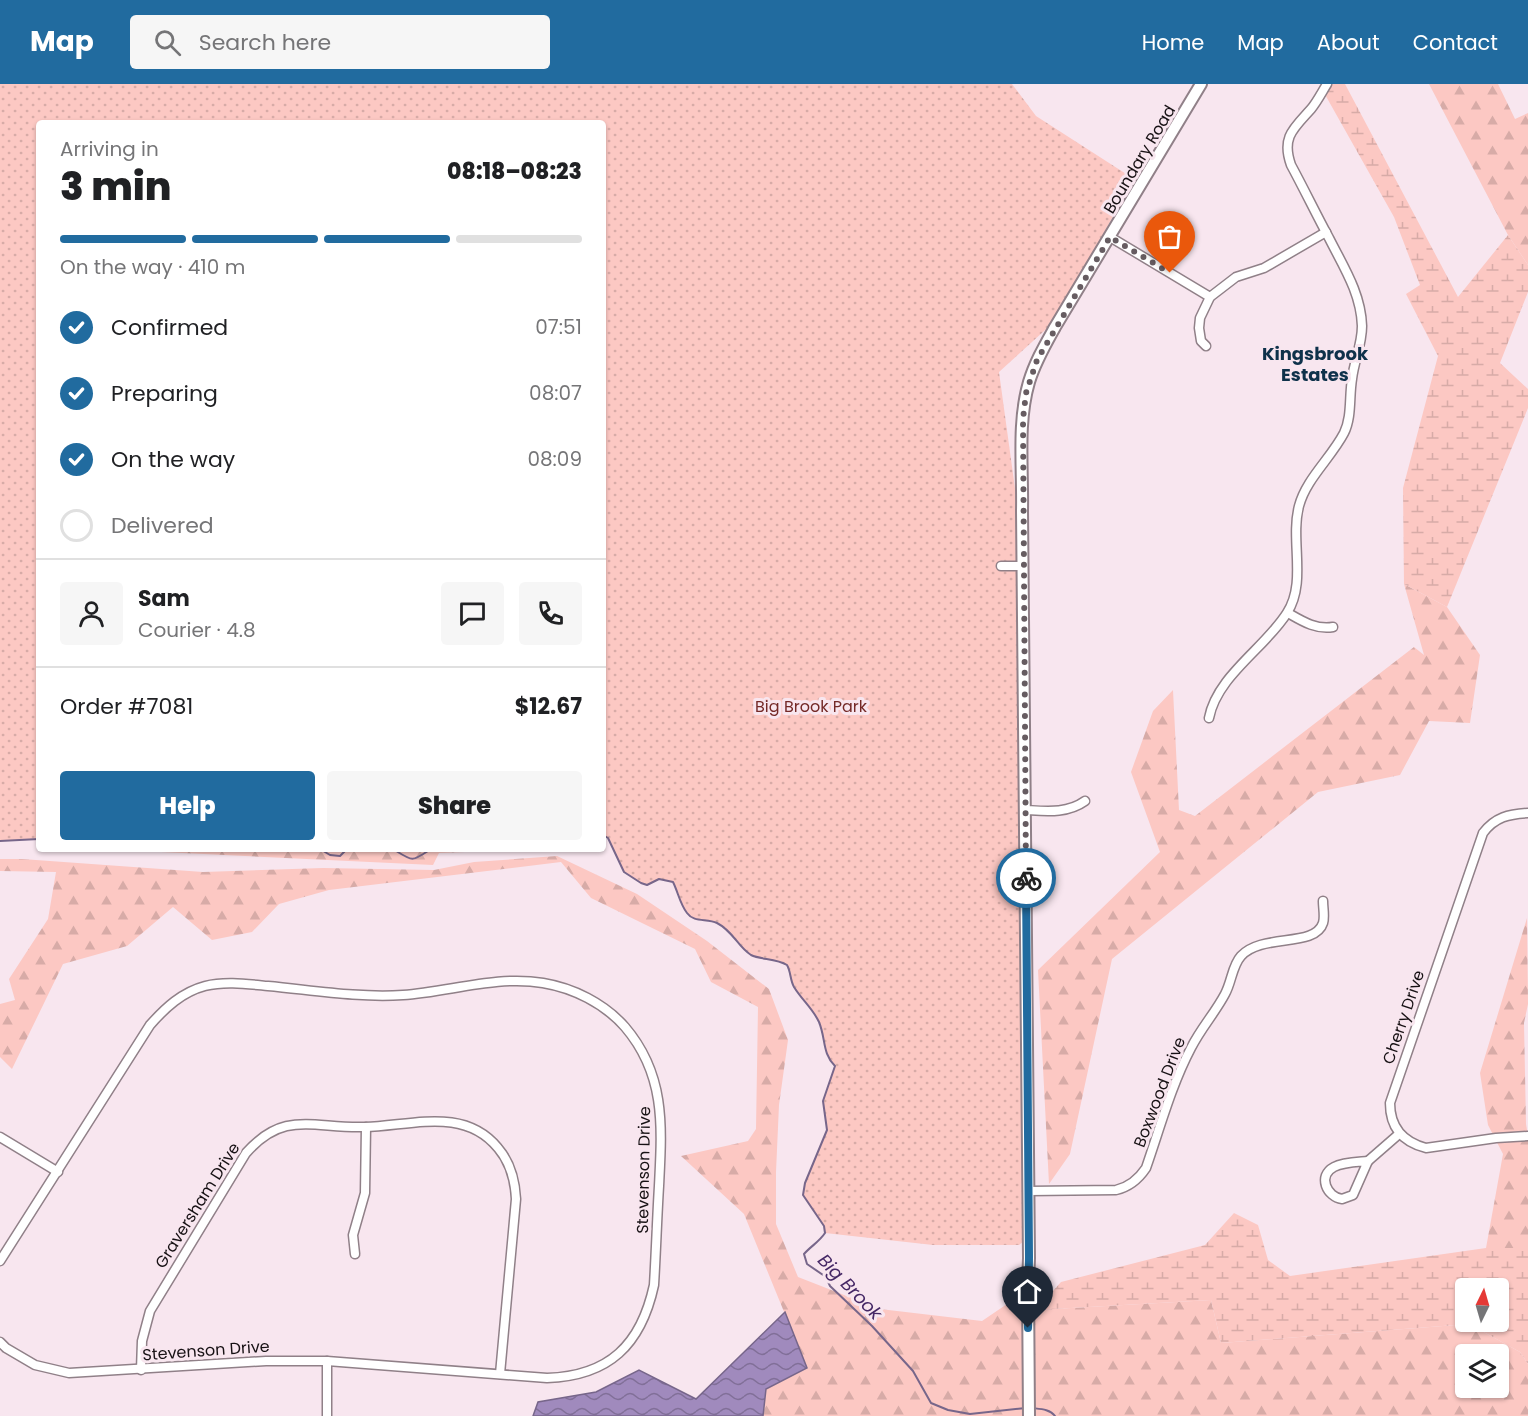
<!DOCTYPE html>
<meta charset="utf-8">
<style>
body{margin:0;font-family:Poppins,sans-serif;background:#f6f6f6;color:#202124;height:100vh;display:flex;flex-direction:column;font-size:22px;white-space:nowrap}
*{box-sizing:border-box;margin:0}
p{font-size:20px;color:#757577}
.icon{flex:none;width:33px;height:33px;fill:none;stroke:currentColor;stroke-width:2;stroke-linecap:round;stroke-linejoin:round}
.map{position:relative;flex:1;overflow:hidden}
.drawer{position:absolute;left:36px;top:36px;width:570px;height:732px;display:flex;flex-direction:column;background:#fff;border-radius:6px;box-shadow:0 2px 4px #0004}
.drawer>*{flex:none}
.needle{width:39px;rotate:5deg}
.tools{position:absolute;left:1455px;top:1194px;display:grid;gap:12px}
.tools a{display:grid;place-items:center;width:54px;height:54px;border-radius:6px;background:#fff;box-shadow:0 2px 4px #0004;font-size:30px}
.pin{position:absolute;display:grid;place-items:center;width:51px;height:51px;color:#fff;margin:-62px -26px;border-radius:50% 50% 50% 0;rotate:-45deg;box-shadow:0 0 6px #0007}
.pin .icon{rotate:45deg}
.courier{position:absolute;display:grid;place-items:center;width:60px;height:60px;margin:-30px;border:4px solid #216b9f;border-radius:50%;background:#fff;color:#222;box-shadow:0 2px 8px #0007}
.summary em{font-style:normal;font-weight:800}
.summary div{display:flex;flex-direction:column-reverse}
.summary{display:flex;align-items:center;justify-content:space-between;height:102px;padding:0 24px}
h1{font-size:39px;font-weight:800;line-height:45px}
.bar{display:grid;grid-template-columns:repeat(4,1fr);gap:9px 6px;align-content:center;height:72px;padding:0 24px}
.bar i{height:8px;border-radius:4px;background:#e0e0e0}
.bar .active{background:#216b9f}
.bar p{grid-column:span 4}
.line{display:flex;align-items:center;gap:15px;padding:0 24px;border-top:2px solid #e0e0e0}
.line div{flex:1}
.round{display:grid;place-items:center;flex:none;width:63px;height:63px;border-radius:6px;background:#f6f6f6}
ol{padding:0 24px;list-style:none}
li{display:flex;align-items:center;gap:18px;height:66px}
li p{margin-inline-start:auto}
li .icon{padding:6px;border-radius:50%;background:#216b9f;color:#fff;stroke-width:4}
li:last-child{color:#757577}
li i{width:33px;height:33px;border:3px solid #e0e0e0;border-radius:50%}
.button{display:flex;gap:12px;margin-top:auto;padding:12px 24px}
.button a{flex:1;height:69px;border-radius:6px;background:#216b9f;color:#fff;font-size:24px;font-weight:800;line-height:69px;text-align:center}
.button a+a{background:#f6f6f6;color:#202124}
header{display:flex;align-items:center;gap:36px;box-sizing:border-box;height:84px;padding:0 30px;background:#216b9f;color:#fff}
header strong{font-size:28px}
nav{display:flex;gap:33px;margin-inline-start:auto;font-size:21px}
.search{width:420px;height:54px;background:#f6f6f6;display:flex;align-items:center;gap:15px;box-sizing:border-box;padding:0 21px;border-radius:6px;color:#757577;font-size:22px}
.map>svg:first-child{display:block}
</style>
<header>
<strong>Map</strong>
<div class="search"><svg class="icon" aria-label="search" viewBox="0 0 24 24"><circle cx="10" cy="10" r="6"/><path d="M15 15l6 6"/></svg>Search here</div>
<nav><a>Home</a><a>Map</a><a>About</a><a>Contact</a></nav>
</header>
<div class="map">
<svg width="1528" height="1332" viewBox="0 0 1528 1332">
<defs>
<pattern id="forest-firs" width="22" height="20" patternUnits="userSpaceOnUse" patternTransform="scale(1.5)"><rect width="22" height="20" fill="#fcc8c3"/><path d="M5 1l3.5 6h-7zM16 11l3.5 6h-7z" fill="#d7aba7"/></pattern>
<pattern id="wetland-marsh" width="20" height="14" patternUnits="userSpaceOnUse" patternTransform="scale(1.5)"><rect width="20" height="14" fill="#fcc8c3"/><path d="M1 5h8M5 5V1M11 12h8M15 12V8" fill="none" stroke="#d7aba7"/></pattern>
<pattern id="park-dots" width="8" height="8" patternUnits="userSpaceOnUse" patternTransform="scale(1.5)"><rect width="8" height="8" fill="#fcc8c3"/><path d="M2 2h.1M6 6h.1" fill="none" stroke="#d7aba7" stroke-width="1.8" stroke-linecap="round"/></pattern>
<pattern id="water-waves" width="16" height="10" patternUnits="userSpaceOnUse" patternTransform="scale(1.5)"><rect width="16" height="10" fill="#a08abd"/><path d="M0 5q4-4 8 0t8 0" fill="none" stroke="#816f98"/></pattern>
</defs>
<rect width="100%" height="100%" fill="#f8e6ef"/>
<g fill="url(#forest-firs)" fill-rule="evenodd">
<polygon points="1429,0 1498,0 1515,35 1528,29 1528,181 1508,151"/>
<polygon points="1404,500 1447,523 1480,571 1470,639 1429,637 1400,691 1318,708 1112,875 1070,1070 1049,1100 1038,886 1160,768 1131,688 1153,627 1173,606 1179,726 1195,732 1414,563 1424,571"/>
<polygon points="98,765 538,765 439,769 433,781"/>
<path d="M557 772 637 810 707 857 769 905 788 956 779 1021 776 1088V1140L798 1193 880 1225 982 1237 1010 1218 1036 1226 1211 1216 1221 1259 1469 1240 1520 1268 1528 1280V1332H763L766 1305 807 1284 744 1130 681 1072 748 1057 756 1045 758 923 711 898 695 865 591 814 561 778 329 806 279 820 252 848 212 856 173 823 127 862 63 880 12 985 0 973V920L15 916 9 895 48 835 56 788 0 787V775H22L203 788 323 784 434 786 474 778ZM1466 1270H1498V1304H1466Z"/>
<polygon points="1527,834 1528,920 1524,939 1526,1040 1528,1052 1528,1164 1486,1164 1503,1070 1488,1041 1480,989"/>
</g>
<g fill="url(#wetland-marsh)" fill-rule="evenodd">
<polygon points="1327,0 1345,0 1458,213 1508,151 1528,181 1528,208 1500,279 1528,305 1528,324 1447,523 1404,500 1403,404 1438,272 1406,210 1420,201 1394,133 1323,7"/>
<path d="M1234 1129 1258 1141 1268 1176 1290 1192 1486 1164H1528V1280L1520 1268 1469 1240 1221 1259 1211 1216 1036 1226 1061 1198 1205 1161ZM1466 1204H1498V1238H1466Z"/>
</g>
<path fill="url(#park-dots)" d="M0 0H1012L1036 32 1134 95 1054 238 999 288 1017 419 1024 1157 1019 1161H933L825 1149 824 1142 803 1111 805 1099 827 1047 823 1017 835 982C820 966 827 947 815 930 808 920 797 911 792 899 790 893 790 887 787 881 776 874 761 877 751 871 738 863 733 847 717 839 707 834 694 839 687 828 680 820 678 808 673 798L659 795 647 801 641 799 624 788 608 754 603 751V39H39V755L0 757Z"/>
<polygon fill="url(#water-waves)" stroke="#77668a" stroke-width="1.5" points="785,1228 807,1284 766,1305 763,1332 533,1332 538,1318 596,1308 639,1286 696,1315"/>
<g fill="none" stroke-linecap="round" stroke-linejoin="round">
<g stroke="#77668a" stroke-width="2">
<path d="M603 751 608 754 624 788 641 799 647 801 659 795 673 798C678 808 680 820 687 829 694 839 707 834 717 839 733 847 738 863 751 871 761 876 776 874 787 881 791 888 790 896 794 903 802 916 813 925 819 938 826 955 822 969 835 982L823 1017 827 1046 805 1099 803 1111 824 1142 825 1149C819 1158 811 1162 804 1170L807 1180 826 1193 830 1202 872 1242 913 1287 931 1319 948 1326 970 1330 1026 1324"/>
<polyline points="0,757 39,755"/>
<polyline points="320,765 330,771 340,772 347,765"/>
<path d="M393 765C414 778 411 778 431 765"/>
<path d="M1032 1324C1040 1325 1050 1325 1055 1332"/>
</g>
<g stroke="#908088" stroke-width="11">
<g id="minor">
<polyline points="1110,153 1210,213"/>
<polyline points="1206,262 1201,257 1199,244 1200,234 1210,213 1236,193 1264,184 1326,148"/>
<polyline points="1001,482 1023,482"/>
<path d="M1288 529C1302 537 1316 546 1333 543"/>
<path d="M1209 634C1217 592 1265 564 1287 529 1307 498 1290 457 1299 422 1306 395 1331 374 1344 349 1352 333 1349 313 1352 295 1354 277 1362 261 1362 242 1361 209 1343 182 1329 154 1316 130 1304 105 1291 81 1281 53 1294 44 1311 25 1317 18 1322 8 1327 0"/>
<path d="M1025 726C1045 727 1067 730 1085 717"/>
<path d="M1528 729C1509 730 1495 733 1483 749L1390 1019C1390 1044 1403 1058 1426 1064L1496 1054 1528 1052"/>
<polyline points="0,1053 58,1088"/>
<path d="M1368 1077 1353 1111 1342 1115C1327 1113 1317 1092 1334 1083 1343 1078 1357 1078 1368 1077Z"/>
<polyline points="1368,1077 1399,1050"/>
<path d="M1029 1107 1116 1106C1129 1103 1138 1096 1146 1084 1160 1044 1171 1002 1191 964 1201 944 1215 929 1225 910 1232 897 1232 882 1241 872 1262 849 1315 864 1323 839 1325 833 1323 824 1323 817"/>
<polyline points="355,1170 353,1151 365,1109 366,1043"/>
<path d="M0 1177 150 941C165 924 182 908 205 902 225 897 247 900 268 902 312 906 358 914 403 911 449 908 497 891 543 899 573 904 604 919 625 943 666 991 662 1043 659 1102 657 1135 656 1168 654 1201 641 1261 609 1292 547 1294L327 1277H266L69 1289 35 1281 6 1264 0 1258"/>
<path d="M141 1286 142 1257 150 1227 246 1069C285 1025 314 1045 365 1043 410 1042 464 1022 498 1064 510 1078 515 1096 516 1115L500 1290"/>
<polyline points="327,1332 327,1277"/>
</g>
</g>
<g stroke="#908088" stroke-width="14">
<path id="tertiary" d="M1029 1332 1028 1201 1029 1174 1022 427C1023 385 1017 339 1029 298 1035 278 1045 261 1055 243L1201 0"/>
</g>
<use href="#minor" stroke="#fff" stroke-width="8"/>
<use href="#tertiary" stroke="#fff" stroke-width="10"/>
</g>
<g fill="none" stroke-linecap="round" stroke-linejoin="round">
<polyline stroke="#665c61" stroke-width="6" stroke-dasharray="0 10.8" points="1026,794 1023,335 1026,309 1037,276 1110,153 1170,189"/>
<polyline stroke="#216b9f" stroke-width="8" points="1026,794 1029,1173 1028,1244"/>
</g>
<g text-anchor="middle" stroke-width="6" stroke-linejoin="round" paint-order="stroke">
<g font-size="16" fill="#171114" stroke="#f8e6ef">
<text transform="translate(1139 75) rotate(-59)" y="6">Boundary Road</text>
<text transform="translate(1403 933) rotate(-71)" y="6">Cherry Drive</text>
<text transform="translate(1159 1008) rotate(-69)" y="6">Boxwood Drive</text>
<text transform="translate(643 1086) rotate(-89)" y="6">Stevenson Drive</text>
<text transform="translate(197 1121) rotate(-58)" y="6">Graversham Drive</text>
<text transform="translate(206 1266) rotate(-4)" y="6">Stevenson Drive</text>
</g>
<g font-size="16" fill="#742927" stroke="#f8e6ef">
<text x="811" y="628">Big Brook Park</text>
</g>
<g font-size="18" font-weight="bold" fill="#0e314a" stroke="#f8e6ef">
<text x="1315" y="276">Kingsbrook<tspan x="1315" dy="21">Estates</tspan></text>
</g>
<g font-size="18" font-style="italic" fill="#452765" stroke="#f8e6ef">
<text transform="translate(850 1203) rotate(46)" y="6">Big Brook</text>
</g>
</g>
</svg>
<div class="tools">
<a><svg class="needle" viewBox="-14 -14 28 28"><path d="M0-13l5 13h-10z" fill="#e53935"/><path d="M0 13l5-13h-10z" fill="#757577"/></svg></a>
<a><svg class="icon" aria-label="layers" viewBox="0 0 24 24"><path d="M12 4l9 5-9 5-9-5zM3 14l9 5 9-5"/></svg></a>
</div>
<div class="pin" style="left:1170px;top:189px;background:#ea580c"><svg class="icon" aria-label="bag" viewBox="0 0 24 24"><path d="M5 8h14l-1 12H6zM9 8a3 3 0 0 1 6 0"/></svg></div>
<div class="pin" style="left:1028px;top:1244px;background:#1f2937"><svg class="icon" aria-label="home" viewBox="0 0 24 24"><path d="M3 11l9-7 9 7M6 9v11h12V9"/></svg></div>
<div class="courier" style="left:1026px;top:794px"><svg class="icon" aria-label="bike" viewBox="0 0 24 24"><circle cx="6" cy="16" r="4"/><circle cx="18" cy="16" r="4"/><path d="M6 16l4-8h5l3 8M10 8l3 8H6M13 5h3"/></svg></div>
<section class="drawer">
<div class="summary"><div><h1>3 min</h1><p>Arriving in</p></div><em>08:18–08:23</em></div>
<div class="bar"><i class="active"></i><i class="active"></i><i class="active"></i><i></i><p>On the way · 410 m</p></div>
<ol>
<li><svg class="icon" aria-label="check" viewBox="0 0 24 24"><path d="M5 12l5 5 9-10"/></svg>Confirmed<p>07:51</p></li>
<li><svg class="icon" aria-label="check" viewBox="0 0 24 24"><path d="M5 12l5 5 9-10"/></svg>Preparing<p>08:07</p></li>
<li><svg class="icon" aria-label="check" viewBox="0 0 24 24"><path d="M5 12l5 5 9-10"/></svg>On the way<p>08:09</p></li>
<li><i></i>Delivered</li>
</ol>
<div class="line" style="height:108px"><a class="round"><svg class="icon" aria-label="person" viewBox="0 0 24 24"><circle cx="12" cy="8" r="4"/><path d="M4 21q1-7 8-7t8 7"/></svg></a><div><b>Sam</b><p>Courier · 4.8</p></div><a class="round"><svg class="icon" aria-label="chat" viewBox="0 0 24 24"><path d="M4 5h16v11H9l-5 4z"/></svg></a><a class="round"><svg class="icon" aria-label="phone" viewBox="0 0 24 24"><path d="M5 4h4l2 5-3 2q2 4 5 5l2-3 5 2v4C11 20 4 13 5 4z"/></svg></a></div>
<div class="line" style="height:78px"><div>Order #7081</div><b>$12.67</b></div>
<div class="button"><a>Help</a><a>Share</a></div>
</section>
</div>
